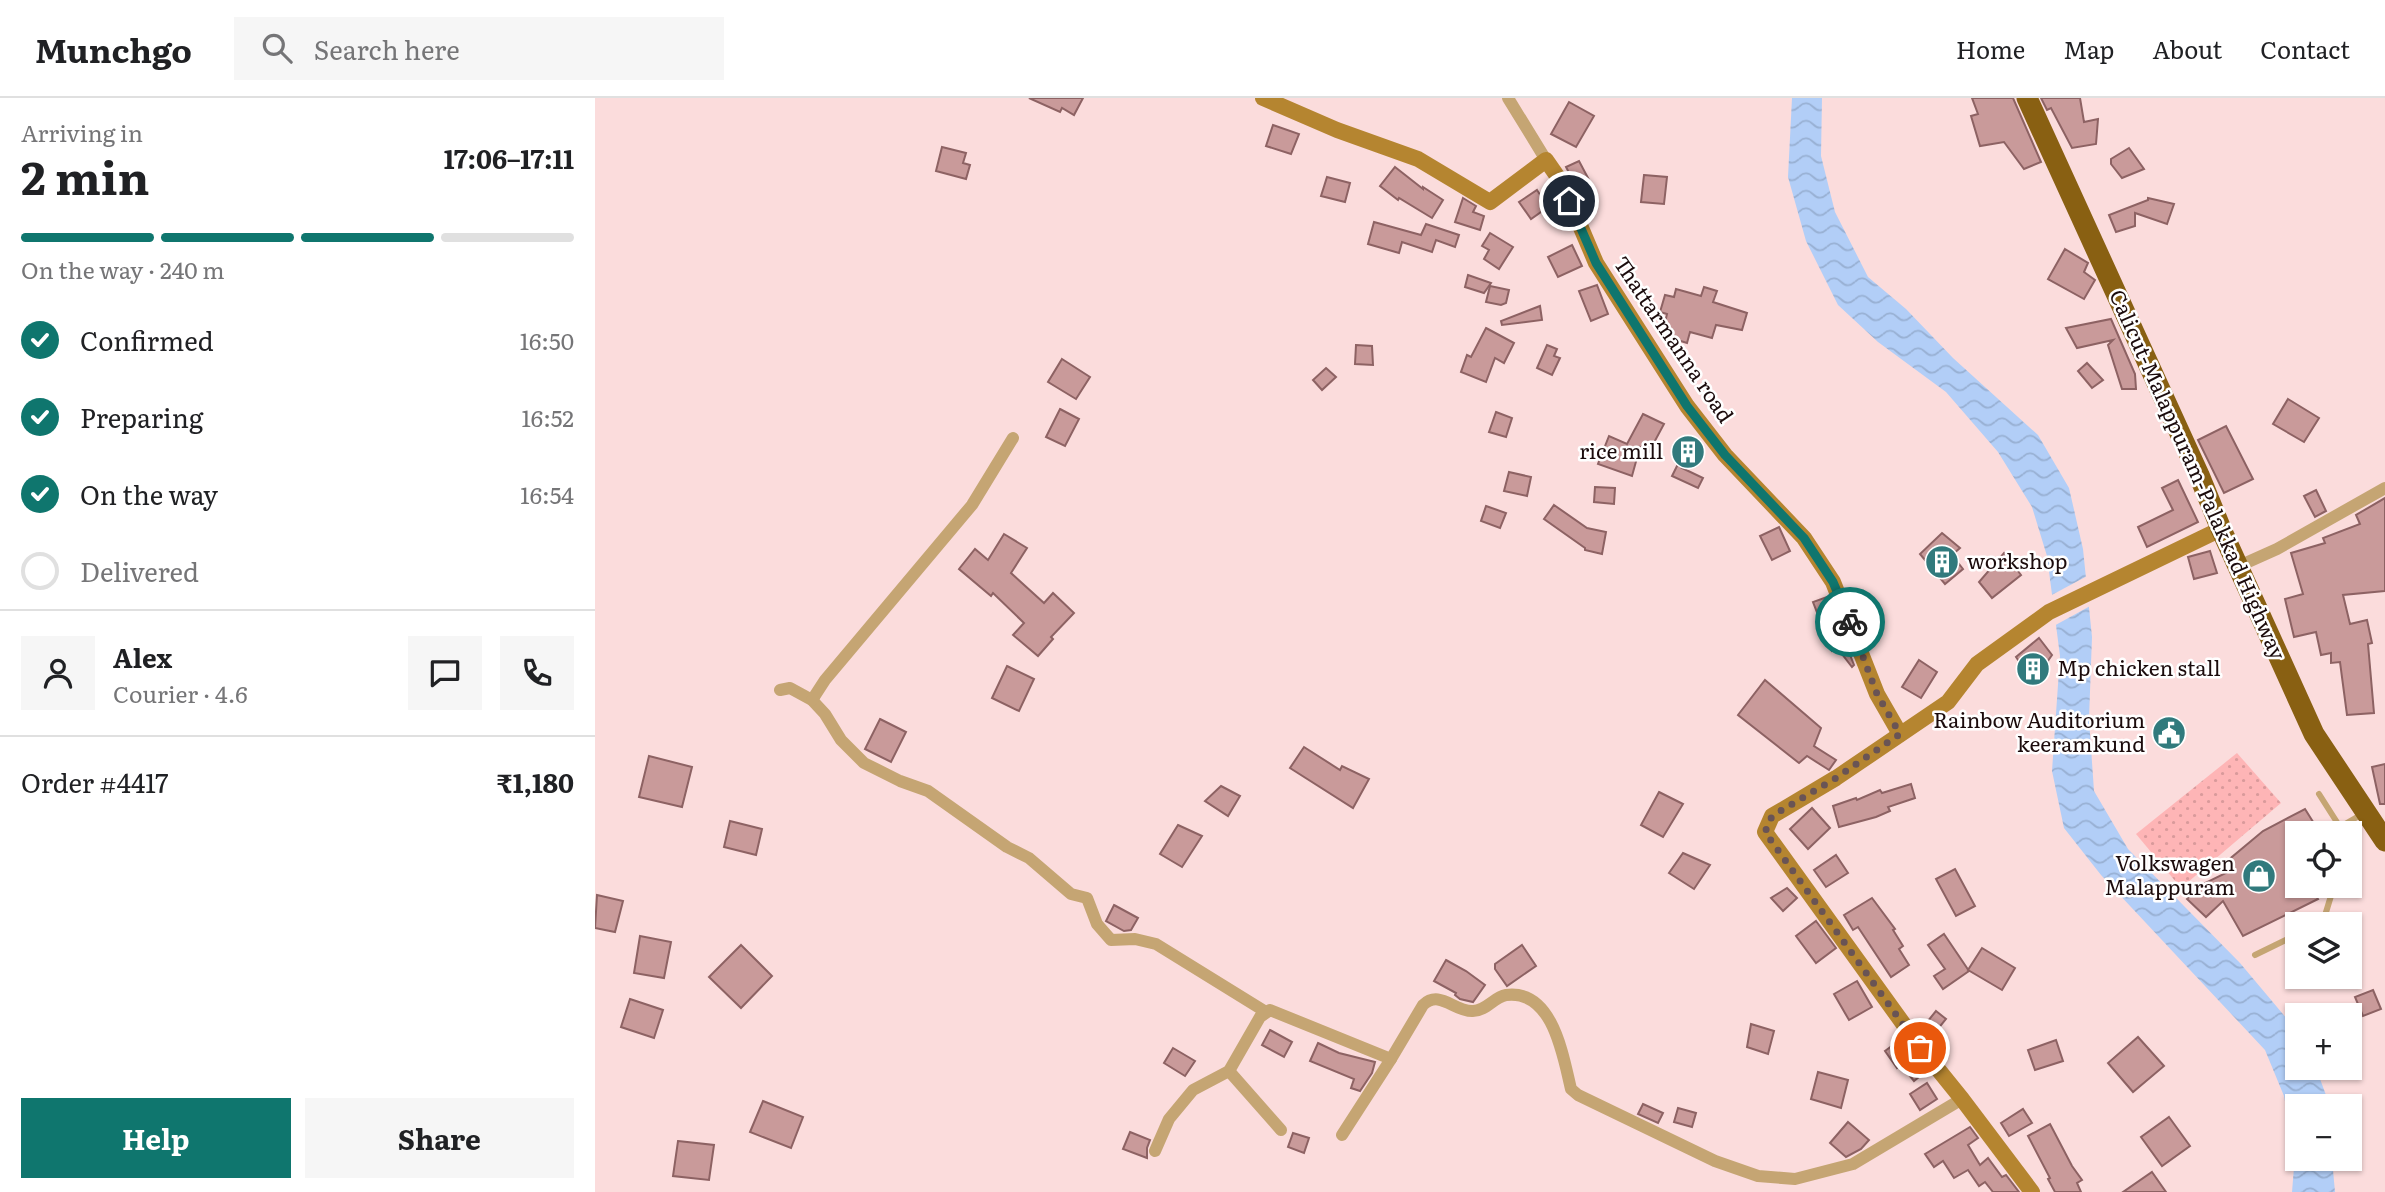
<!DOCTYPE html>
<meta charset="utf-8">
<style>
body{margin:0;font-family:Literata,serif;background:#f6f6f6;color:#202124;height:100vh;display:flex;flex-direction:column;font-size:26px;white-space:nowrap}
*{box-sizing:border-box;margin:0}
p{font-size:23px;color:#757577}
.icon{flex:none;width:38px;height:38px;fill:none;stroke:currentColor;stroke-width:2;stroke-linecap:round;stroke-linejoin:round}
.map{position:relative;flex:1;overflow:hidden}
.side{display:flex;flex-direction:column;background:#fff;width:595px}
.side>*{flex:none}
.buttons{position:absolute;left:1690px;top:723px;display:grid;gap:14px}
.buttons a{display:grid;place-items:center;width:77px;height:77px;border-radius:0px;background:#fff;box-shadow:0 2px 5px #0004;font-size:35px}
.pin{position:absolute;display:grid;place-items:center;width:60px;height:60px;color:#fff;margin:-30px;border:4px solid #fff;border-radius:50%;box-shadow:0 2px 7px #0007}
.courier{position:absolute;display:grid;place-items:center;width:70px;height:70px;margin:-35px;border:5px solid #0f766e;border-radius:50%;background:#fff;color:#222;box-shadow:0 2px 9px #0007}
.overview em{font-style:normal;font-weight:700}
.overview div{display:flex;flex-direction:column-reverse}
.overview{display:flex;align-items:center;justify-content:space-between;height:119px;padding:0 21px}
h1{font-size:46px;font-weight:700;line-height:52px}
.bar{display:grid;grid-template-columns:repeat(4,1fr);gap:10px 7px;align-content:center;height:84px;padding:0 21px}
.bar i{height:9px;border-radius:5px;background:#e0e0e0}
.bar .selected{background:#0f766e}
.bar p{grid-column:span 4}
.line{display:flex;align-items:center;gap:18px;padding:0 21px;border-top:2px solid #e0e0e0}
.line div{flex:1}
.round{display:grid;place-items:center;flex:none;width:74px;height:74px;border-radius:0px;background:#f6f6f6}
ol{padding:0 21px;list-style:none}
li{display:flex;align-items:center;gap:21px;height:77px}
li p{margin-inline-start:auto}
li .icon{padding:7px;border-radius:50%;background:#0f766e;color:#fff;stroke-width:4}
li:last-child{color:#757577}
li i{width:38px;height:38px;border:4px solid #e0e0e0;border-radius:50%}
.primary-button{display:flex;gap:14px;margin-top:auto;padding:14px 21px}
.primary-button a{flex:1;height:80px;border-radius:0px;background:#0f766e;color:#fff;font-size:28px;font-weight:700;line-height:80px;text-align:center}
.primary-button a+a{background:#f6f6f6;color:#202124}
header{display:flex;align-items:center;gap:42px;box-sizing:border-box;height:98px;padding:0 35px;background:#fff;border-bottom:2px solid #e0e0e0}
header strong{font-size:33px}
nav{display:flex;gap:38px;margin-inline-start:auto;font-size:24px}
.search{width:490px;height:63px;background:#f6f6f6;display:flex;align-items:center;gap:18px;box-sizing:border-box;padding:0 24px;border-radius:0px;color:#757577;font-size:26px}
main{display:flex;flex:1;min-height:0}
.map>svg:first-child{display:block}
</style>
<header>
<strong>Munchgo</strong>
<div class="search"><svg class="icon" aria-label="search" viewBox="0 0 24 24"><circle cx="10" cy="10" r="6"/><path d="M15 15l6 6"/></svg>Search here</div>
<nav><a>Home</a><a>Map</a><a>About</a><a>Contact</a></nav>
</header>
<main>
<section class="side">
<div class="overview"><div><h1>2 min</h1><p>Arriving in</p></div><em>17:06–17:11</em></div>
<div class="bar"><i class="selected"></i><i class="selected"></i><i class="selected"></i><i></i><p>On the way · 240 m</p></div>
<ol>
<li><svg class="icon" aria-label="check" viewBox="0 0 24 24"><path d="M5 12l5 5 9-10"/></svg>Confirmed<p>16:50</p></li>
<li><svg class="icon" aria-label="check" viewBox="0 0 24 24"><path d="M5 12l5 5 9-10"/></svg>Preparing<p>16:52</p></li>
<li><svg class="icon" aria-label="check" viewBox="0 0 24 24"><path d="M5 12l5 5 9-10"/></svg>On the way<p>16:54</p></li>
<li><i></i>Delivered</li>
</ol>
<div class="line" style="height:126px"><a class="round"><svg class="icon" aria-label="person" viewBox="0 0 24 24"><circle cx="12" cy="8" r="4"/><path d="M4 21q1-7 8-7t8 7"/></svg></a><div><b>Alex</b><p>Courier · 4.6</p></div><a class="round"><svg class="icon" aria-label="chat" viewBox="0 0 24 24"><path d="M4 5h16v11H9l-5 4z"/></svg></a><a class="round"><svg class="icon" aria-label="phone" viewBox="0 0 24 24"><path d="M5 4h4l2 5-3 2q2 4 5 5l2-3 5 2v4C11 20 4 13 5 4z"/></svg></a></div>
<div class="line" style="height:91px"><div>Order #4417</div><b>₹1,180</b></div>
<div class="primary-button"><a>Help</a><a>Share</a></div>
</section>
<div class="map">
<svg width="1790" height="1094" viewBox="0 0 1790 1094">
<defs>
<pattern id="park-dots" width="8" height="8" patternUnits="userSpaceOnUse" patternTransform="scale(1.75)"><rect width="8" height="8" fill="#feb5b6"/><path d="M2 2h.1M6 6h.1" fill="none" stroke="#d99a9b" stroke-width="1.8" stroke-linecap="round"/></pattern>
<pattern id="water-waves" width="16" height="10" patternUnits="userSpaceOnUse" patternTransform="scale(1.75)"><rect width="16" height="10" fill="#b2cef7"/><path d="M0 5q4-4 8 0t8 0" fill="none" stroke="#98b0d3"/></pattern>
</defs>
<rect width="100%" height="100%" fill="#fbdcdc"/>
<polygon fill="url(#park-dots)" points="1642,655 1686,705 1586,790 1541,736"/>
<polygon fill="url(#water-waves)" points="1197,0 1227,0 1226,58 1240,114 1273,179 1311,211 1358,260 1443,337 1474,390 1488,451 1497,539 1494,621 1499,693 1533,751 1645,865 1703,934 1703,970 1721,970 1735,1008 1703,1008 1703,1060 1737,1061 1740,1094 1697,1094 1700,1057 1689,998 1670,952 1506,777 1469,730 1457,673 1465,558 1452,458 1437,409 1403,354 1351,294 1283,244 1243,207 1211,143 1193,79"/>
<polygon fill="#fbdcdc" points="1494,477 1497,507 1457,529 1453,499"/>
<g fill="#c99a9a" stroke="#8d6263" stroke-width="2">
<polygon points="434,0 488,0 479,17 467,10 465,14"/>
<polygon points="1377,0 1418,0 1446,64 1429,71 1409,44 1385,48 1376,18 1383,16"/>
<polygon points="1446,0 1485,0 1489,24 1503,21 1501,46 1477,50 1456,10 1452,12"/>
<polygon points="974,4 999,18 981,49 956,36"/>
<polygon points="678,27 704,36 696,56 671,48"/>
<polygon points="347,49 371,55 368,65 375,67 371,81 341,73"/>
<polygon points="1534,50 1549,71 1527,80 1516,66 1516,61"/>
<polygon points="984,63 1002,97 989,103 971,69"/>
<polygon points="800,69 828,91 828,89 848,102 837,120 804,100 803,102 785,88"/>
<polygon points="1049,77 1072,79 1069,106 1046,104"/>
<polygon points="732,79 755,85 750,104 726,98"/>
<polygon points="942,92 953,109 936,121 924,104"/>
<polygon points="868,100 881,108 878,114 889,118 885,132 860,124"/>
<polygon points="1553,100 1579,106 1572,126 1540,115 1540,128 1521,134 1514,117 1553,102"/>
<polygon points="779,124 826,137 831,126 864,137 860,149 841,142 837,154 807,144 804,155 773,146"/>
<polygon points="895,135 918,149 904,171 889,161 894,152 887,148"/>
<polygon points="977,147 987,168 963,179 953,159"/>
<polygon points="1470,151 1493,165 1489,174 1500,182 1489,201 1453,181"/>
<polygon points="873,177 896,185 889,195 870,189"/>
<polygon points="1002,187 1013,216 996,223 984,193"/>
<polygon points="895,188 914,192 911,205 906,207 891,204"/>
<polygon points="1109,189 1122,193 1118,204 1152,215 1147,232 1121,227 1117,240 1095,234 1092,245 1076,240 1078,232 1069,229 1072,216 1065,214 1070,197 1079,199 1081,191 1106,198"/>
<polygon points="945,208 947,222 907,227 906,223"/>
<polygon points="1516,221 1540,276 1541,291 1527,291 1513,247 1518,242 1482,250 1471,230"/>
<polygon points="891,230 919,245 909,265 900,260 891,284 866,274 872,257 876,259"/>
<polygon points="761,247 777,248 778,267 760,266"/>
<polygon points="952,247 962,251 959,258 965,260 957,277 942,270"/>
<polygon points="467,261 495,279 481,301 453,284"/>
<polygon points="1492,265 1508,282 1497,290 1483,273"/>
<polygon points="731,270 741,279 727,292 718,282"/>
<polygon points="1693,301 1724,320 1709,344 1678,326"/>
<polygon points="465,311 484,321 470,348 451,339"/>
<polygon points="901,314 917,320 911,339 894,334"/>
<polygon points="1048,316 1069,326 1054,354 1045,349 1037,378 1003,366 1014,338 1032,346"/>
<polygon points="1631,328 1658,381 1629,395 1603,342"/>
<polygon points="1094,341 1106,356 1087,370 1108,380 1103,390 1077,378 1086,360 1080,352"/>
<polygon points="914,374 936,379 932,398 909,393"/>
<polygon points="1583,382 1603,424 1552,449 1543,429 1578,412 1567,390"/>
<polygon points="1000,389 1020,390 1019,406 999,404"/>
<polygon points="1721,392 1731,413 1720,419 1709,398"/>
<polygon points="1790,400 1790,493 1748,497 1755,526 1772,522 1777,545 1773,546 1779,615 1752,617 1745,564 1736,565 1736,555 1726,557 1721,534 1699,539 1690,501 1708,496 1696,455 1730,445 1728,440 1765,426 1761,417"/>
<polygon points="959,407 992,430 1011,434 1007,456 990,452 990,450 949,421"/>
<polygon points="891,408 911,415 905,430 886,423"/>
<polygon points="1184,429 1195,453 1177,462 1165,438"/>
<polygon points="1347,435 1365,450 1357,457 1368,471 1350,486 1325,456"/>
<polygon points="409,436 432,450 416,475 449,505 458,495 479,515 456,539 458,541 443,558 418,537 429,525 398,495 396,498 364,471 380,451 393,462"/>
<polygon points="1615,453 1622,475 1599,481 1593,459"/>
<polygon points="1409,455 1426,477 1397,500 1384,484"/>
<polygon points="1232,499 1259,567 1257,569 1243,551 1237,553 1218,504"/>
<polygon points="1444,540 1457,557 1438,584 1421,559"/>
<polygon points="1324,562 1342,574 1326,600 1307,589"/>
<polygon points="412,568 439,581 424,613 397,600"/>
<polygon points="1170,582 1226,630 1219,648 1241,662 1234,672 1212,658 1204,665 1143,617"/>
<polygon points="285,621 311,634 296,664 270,651"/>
<polygon points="709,649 745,672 747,668 774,681 758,710 695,670"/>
<polygon points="54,658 97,669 87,709 44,699"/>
<polygon points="1790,666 1790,706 1785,706 1777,669"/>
<polygon points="1316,686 1320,700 1293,709 1295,713 1281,719 1244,729 1238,708 1261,700 1262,702 1285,692 1287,695"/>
<polygon points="626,688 645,698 633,718 610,703"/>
<polygon points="1064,694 1088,706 1068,739 1046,727"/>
<polygon points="1217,710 1235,730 1213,751 1195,731"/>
<polygon points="1710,711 1725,735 1703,735 1703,788 1714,788 1723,801 1648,838 1628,803 1611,819 1592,801 1606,787 1633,774 1631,764 1668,733"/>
<polygon points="135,723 167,731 161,757 129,749"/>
<polygon points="583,727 607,738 587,769 565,756"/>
<polygon points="1088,755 1115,767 1099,791 1074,775"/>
<polygon points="1241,757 1253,775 1231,789 1219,772"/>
<polygon points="1360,771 1380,808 1361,818 1341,781"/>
<polygon points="1192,790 1202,800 1188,813 1176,800"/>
<polygon points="2,797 28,803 20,834 0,830"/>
<polygon points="1277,800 1300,831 1298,832 1308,848 1304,851 1314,867 1296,879 1263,829 1258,832 1249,817"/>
<polygon points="519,807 543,820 536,832 529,833 511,823"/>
<polygon points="1221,823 1241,850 1221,865 1201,838"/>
<polygon points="1349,836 1374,873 1348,891 1339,878 1350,871 1333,847"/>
<polygon points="45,838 76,844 69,880 39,875"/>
<polygon points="146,847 177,878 146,910 114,879"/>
<polygon points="927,847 941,868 912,888 900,871 900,866"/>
<polygon points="1387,850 1420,870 1407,892 1373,872"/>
<polygon points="851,862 871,873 890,887 878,904 865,901 860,897 861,895 839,883"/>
<polygon points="1262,883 1277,909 1254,922 1239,896"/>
<polygon points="1778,892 1786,911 1768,918 1760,899"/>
<polygon points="35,901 68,912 59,940 26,929"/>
<polygon points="1341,913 1351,921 1338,937 1328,929"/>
<polygon points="1156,926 1179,933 1173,956 1152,949"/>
<polygon points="675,932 697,944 689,959 667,947"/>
<polygon points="1543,939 1569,968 1538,994 1513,965"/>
<polygon points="1305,942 1331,973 1319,983 1306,967 1302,970 1290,953"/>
<polygon points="1461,942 1468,963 1440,972 1433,952"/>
<polygon points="723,945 744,955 780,964 777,975 765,993 756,990 759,981 715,963"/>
<polygon points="578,950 600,963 590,978 569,965"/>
<polygon points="1223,974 1253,982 1246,1010 1216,1001"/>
<polygon points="1332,985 1342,1001 1325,1012 1315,996"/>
<polygon points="168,1003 208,1019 196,1050 155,1034"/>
<polygon points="1048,1006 1068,1015 1063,1025 1043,1016"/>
<polygon points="1083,1010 1101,1015 1097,1029 1079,1024"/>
<polygon points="1428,1011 1437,1025 1414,1038 1406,1025"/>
<polygon points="1574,1019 1595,1048 1567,1068 1546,1039"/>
<polygon points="1253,1024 1274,1042 1266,1051 1251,1059 1235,1045"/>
<polygon points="1455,1026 1477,1068 1487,1082 1482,1085 1486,1094 1460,1094 1453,1081 1455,1080 1433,1038"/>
<polygon points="1375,1029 1383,1040 1373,1047 1385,1067 1393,1060 1407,1079 1411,1077 1424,1094 1398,1094 1390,1084 1384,1088 1373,1072 1359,1080 1348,1063 1339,1069 1330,1056"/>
<polygon points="535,1034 555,1042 552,1050 552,1060 528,1051"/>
<polygon points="698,1035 714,1040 709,1055 693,1049"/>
<polygon points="83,1043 119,1047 114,1082 78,1078"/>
<polygon points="1557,1074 1571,1094 1528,1094"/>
</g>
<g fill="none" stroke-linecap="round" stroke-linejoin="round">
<g stroke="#c5a573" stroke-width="6">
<polyline points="1724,696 1745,729 1746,735"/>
<polyline points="1745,729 1769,715"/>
<polyline points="1724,826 1728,824 1739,788"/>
<polyline points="1660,857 1703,836"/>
</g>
<g stroke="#c5a573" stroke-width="12">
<polyline points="913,0 951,62"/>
<polyline points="1644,468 1682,451 1790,390"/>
<polyline points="185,592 195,590 217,602 230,616 246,642 269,665 305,683 333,693 412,749 434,760 476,796 492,800 502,826 516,842 540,841 561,846 671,914"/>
<polyline points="217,602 230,582 377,407 418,340"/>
<polyline points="634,973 686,1032"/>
<path d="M747 1037 796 961 828 907C845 891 859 914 878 913 891 913 899 899 911 897 958 891 968 958 976 991L983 997 1120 1063 1163 1078 1200 1081 1258 1066 1367 1001"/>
<polyline points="560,1053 574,1021 598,992 634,973 665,919 675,912 796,961"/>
</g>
<g stroke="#b58530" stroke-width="16">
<polyline points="668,0 742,32 823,61 895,104 951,62 967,85 1001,165 1092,308 1130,357 1209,440 1238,484 1282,596 1305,636"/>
<polyline points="1437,1094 1367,1001 1325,949 1170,734 1177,718 1241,680 1353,604 1382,566 1454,514 1626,431"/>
</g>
<polyline stroke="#896012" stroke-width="21" points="1432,0 1604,377 1626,431 1719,636 1790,743"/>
</g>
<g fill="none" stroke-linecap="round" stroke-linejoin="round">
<polyline stroke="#695455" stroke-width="7" stroke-dasharray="0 12.6" points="1255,524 1282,596 1305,636 1241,680 1177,718 1170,734 1325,950"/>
<polyline stroke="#0f766e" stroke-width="9" points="974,103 1001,165 1092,308 1130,357 1209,440 1238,484 1255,524"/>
</g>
<defs>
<g id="building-disc" transform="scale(1.75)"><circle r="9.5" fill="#317a7d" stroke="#fff"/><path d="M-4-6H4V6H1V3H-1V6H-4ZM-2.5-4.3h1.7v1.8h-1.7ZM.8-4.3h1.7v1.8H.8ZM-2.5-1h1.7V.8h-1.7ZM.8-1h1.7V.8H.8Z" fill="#fff"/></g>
<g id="civic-disc" transform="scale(1.75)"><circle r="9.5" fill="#317a7d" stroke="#fff"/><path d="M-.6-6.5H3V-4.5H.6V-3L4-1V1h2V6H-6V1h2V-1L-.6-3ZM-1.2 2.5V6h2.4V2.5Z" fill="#fff"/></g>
<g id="shop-disc" transform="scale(1.75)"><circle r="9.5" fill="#317a7d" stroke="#fff"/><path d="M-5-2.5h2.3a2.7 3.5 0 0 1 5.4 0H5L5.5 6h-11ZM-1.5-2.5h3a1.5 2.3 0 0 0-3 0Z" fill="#fff"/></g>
</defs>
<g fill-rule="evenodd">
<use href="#building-disc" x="1093" y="354"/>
<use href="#building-disc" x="1347" y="464"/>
<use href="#building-disc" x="1438" y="571"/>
<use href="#civic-disc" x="1574" y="635"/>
<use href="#shop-disc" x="1664" y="778"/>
</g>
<g text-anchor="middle" stroke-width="5" stroke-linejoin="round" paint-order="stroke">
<g font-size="21" fill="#1b0b0c" stroke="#fff">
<text transform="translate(1078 242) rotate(56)" y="7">Thattarmanna road</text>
<text transform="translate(1602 377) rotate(66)" y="7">Calicut-Malappuram-Palakkad Highway</text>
</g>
<g font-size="21" fill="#1b0b0c" stroke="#fff" text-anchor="end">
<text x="1068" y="361">rice mill</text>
<text x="1372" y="471" text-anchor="start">workshop</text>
<text x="1462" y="578" text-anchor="start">Mp chicken stall</text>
<text x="1550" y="630">Rainbow Auditorium<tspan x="1550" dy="24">keeramkund</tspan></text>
<text x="1640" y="773">Volkswagen<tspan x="1640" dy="24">Malappuram</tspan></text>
</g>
</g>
</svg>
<div class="buttons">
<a><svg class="icon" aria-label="locate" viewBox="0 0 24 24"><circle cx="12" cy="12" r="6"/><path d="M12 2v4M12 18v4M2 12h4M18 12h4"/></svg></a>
<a><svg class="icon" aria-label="layers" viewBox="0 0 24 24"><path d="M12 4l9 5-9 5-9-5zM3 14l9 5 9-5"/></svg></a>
<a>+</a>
<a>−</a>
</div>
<div class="pin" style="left:1325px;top:950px;background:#ea580c"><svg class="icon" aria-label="bag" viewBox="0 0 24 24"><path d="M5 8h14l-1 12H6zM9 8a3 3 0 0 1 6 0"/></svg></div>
<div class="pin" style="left:974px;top:103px;background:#1f2937"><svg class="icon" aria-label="home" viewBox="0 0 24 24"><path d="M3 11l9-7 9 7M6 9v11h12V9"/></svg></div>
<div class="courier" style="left:1255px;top:524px"><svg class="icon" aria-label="bike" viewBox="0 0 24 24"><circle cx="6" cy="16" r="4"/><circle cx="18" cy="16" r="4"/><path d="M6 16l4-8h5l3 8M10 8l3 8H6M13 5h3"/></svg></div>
</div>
</main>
